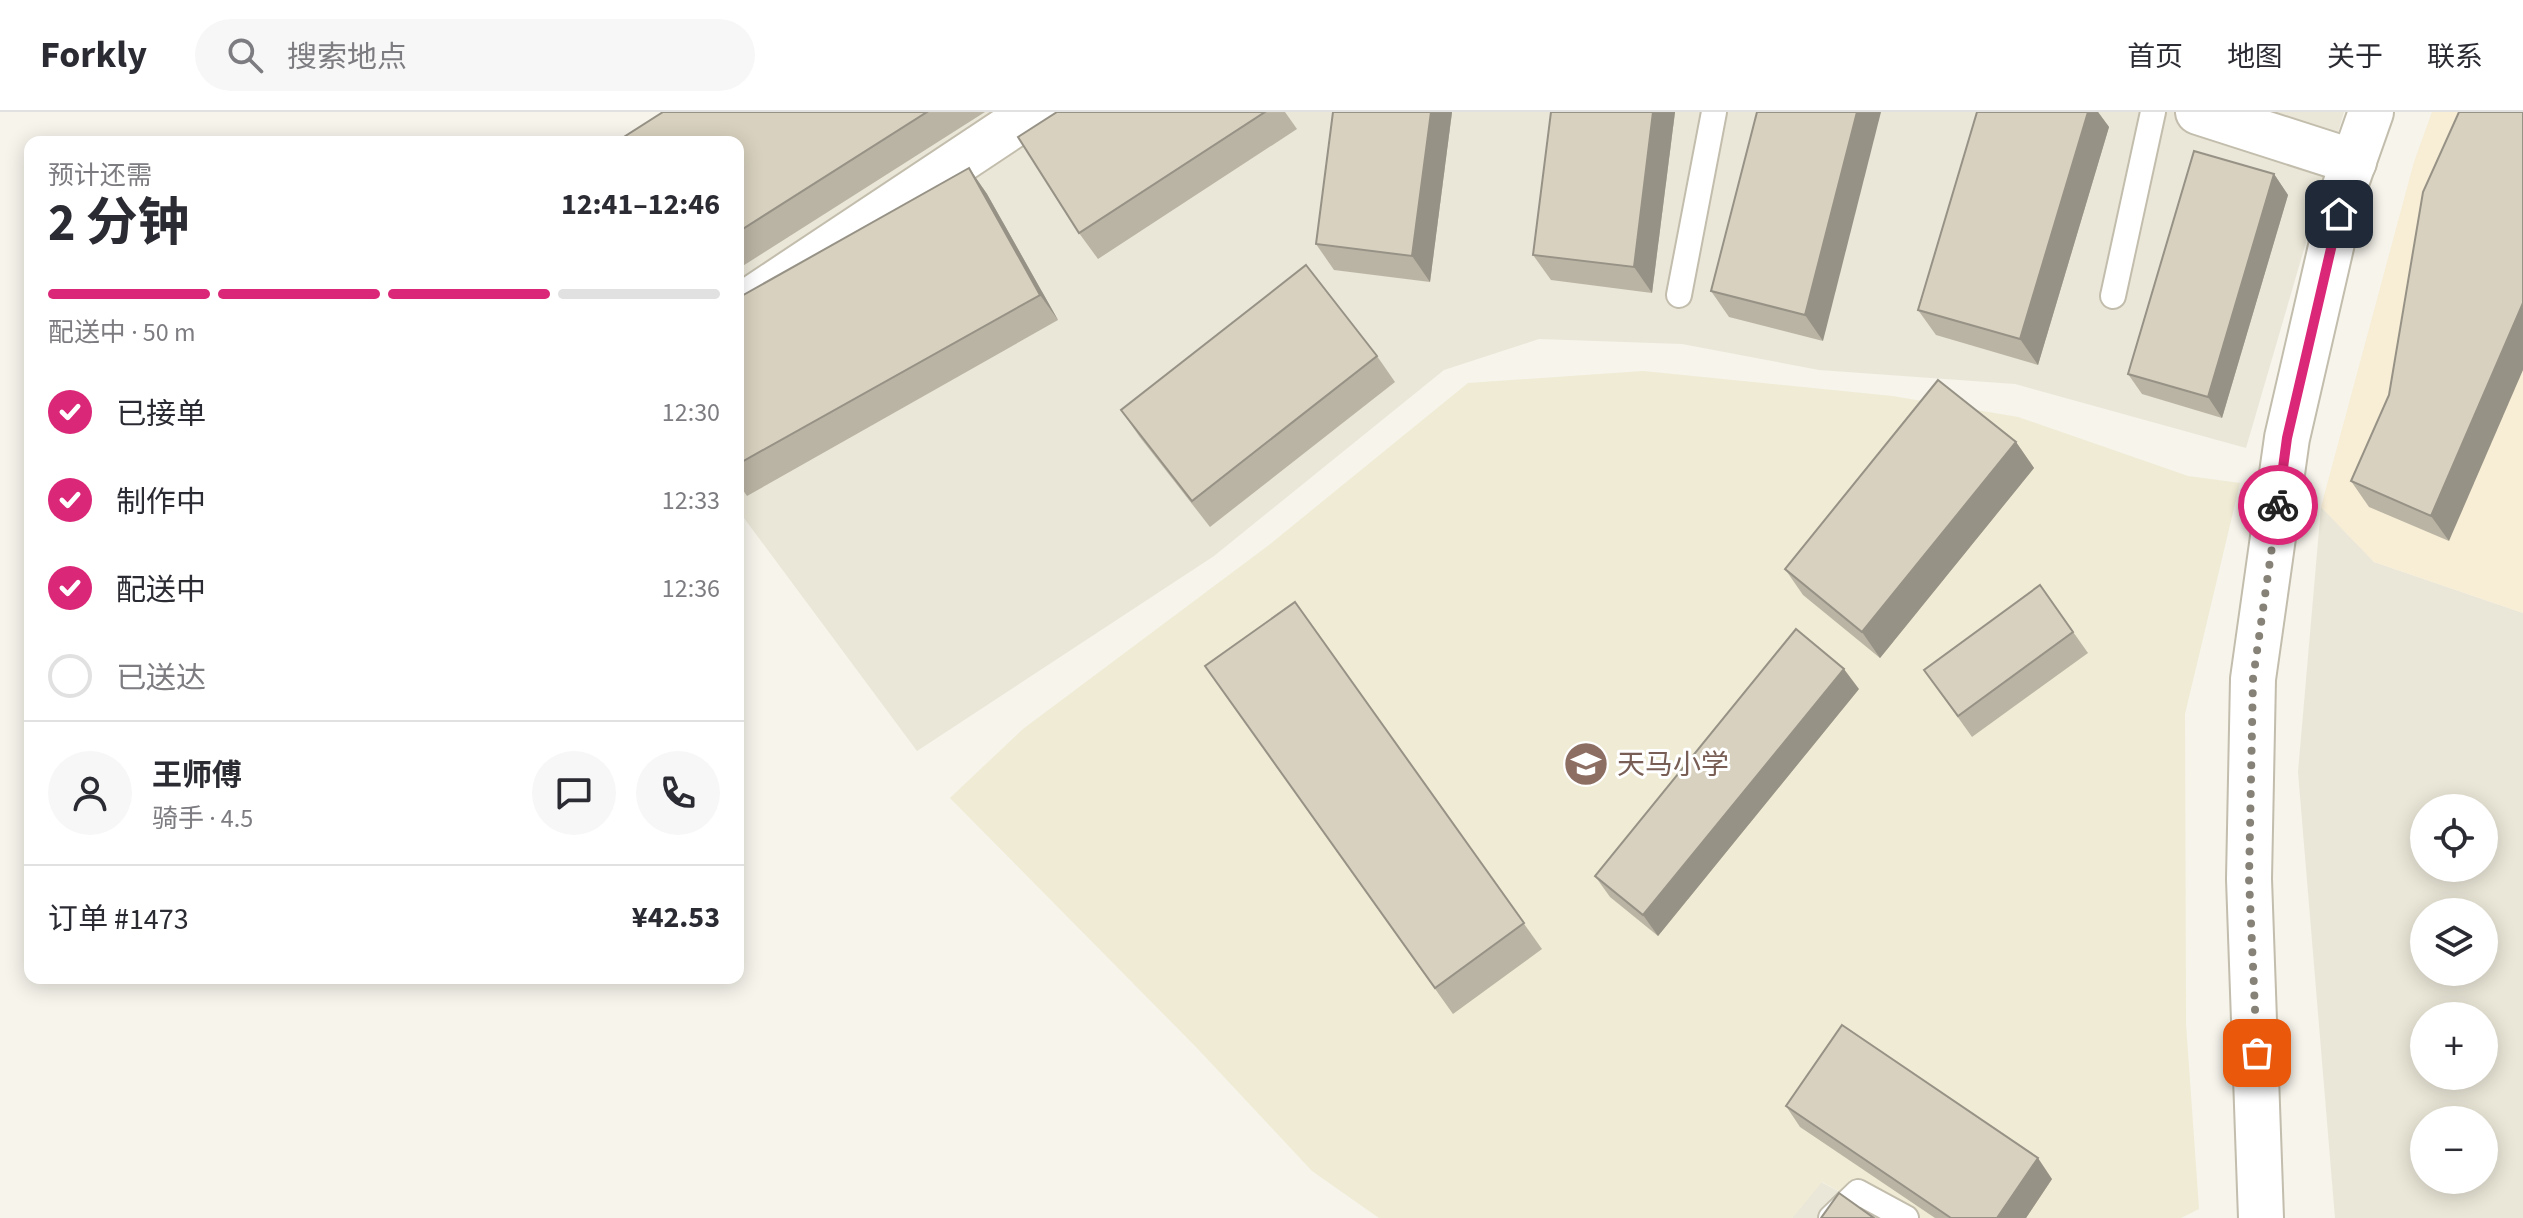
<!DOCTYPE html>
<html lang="zh">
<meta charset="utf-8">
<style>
body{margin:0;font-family:"Source Sans 3","Noto Sans SC",sans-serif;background:#f7f7f7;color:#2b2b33;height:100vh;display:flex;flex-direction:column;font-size:30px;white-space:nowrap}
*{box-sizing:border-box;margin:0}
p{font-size:26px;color:#7c7c81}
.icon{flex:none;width:44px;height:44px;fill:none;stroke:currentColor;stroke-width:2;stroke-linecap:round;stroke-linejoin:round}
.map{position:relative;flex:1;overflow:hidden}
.details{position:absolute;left:24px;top:24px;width:720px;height:848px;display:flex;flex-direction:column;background:#fff;border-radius:16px;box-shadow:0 4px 20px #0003}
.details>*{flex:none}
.tools{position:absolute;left:2410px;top:682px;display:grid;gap:16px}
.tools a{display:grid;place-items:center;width:88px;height:88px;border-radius:50%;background:#fff;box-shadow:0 4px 20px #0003;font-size:40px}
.pin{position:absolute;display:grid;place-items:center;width:68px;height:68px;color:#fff;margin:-34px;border-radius:16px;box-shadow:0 4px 12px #0006}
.courier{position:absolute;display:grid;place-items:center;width:80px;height:80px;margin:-40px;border:6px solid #db2777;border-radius:50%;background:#fff;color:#222;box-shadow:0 2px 10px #0007}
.head em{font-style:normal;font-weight:700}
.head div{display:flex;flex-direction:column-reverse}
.head{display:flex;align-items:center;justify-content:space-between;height:136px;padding:0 24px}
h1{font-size:52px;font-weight:700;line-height:60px}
.bar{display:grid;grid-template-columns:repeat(4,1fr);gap:12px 8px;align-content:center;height:96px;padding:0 24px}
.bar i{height:10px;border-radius:6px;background:#e1e1e2}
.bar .on{background:#db2777}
.bar p{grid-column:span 4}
.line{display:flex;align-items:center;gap:20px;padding:0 24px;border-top:2px solid #e1e1e2}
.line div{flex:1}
.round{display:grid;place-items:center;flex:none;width:84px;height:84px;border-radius:42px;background:#f7f7f7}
ol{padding:0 24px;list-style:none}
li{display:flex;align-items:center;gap:24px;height:88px}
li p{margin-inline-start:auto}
li .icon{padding:8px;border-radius:50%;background:#db2777;color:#fff;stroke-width:4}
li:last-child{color:#7c7c81}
li i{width:44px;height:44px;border:4px solid #e1e1e2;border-radius:50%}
header{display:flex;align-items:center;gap:48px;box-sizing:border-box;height:112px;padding:0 40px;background:#fff;border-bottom:2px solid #e1e1e2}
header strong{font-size:38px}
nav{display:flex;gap:44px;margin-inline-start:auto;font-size:28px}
.search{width:560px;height:72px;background:#f7f7f7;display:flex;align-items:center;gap:20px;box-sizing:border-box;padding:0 28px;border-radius:44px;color:#7c7c81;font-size:30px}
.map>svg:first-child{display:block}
</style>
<header>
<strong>Forkly</strong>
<div class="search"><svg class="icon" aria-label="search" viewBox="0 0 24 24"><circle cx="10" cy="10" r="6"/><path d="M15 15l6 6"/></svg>搜索地点</div>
<nav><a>首页</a><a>地图</a><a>关于</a><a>联系</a></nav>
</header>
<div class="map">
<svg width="2523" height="1106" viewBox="0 0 2523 1106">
<rect width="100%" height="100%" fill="#f6f4eb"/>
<g fill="#eae7d8" fill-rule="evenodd">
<polygon points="707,0 2344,0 2246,336 2015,272 1819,258 1682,232 1539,227 1444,258 1214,444 917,639 738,398 738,30 660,30"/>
<path d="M2321 395 2374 450 2523 501V1106H2335L2298 660ZM2424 696H2484V756H2424ZM2424 800H2484V860H2424ZM2424 904H2484V964H2424ZM2424 1008H2484V1068H2424Z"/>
<polygon points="1821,1070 1889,1106 1792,1106"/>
</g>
<polygon fill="#f8edd5" points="2432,0 2523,0 2523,501 2374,450 2321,395 2414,50"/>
<polygon fill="#f0ebd4" points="1643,259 1892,284 2018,305 2188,364 2240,371 2185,602 2186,912 2199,1097 2181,1106 1889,1106 1822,1070 1792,1106 1379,1106 1312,1059 1197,936 950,686 1023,617 1269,433 1468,271"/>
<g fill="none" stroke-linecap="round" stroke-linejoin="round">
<g stroke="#c2bdac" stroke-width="28">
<g id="lane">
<polyline points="1679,183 1714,0"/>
<polyline points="2113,184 2153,0"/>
<polyline points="1831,1106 1858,1080 1906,1106"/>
</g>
</g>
<g stroke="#c2bdac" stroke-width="48">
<g id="street">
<polyline points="2198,0 2354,50"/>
<polyline points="738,196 1033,0"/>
<polyline points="2261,1106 2249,767 2253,567 2287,326 2345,74 2371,0"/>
</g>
</g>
<use href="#lane" stroke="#fff" stroke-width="24"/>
<use href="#street" stroke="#fff" stroke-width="44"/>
</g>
<g fill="#bab4a4">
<polygon points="663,0 985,0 738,157 738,30"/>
<polygon points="1057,0 1285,0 1297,17 1098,147 1079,121"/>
<polygon points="1333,0 1452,0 1430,170 1334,158 1316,132"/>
<polygon points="1551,0 1675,0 1652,181 1551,168 1533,143"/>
<polygon points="1757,0 1823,229 1729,205 1711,179"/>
<polygon points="1977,0 2098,0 2109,15 2038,253 1936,223 1918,198"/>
<polygon points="969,56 987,82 1058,208 747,384 738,371 738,186"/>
<polygon points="2274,62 2288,83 2222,306 2142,282 2128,262"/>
<polygon points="1377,244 1395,270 1210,415 1139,324 1121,298"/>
<polygon points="2389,283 2449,429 2369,395 2351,369"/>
<polygon points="2016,330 2034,356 1880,546 1803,483 1785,457"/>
<polygon points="2040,473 2088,541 1972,625 1924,558"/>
<polygon points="1295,490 1542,837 1453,902 1205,554"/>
<polygon points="1859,577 1658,824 1610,785 1595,764"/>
<polygon points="1786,994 2052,1067 2026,1106 1935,1106 1800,1015"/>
</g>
<g fill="#979286">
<polygon points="1431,0 1452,0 1430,170 1412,144"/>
<polygon points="1653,0 1675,0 1652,181 1634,155"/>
<polygon points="1857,0 1881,0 1823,229 1805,203"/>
<polygon points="2088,0 2098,0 2109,15 2038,253 2020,227"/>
<polygon points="969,56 987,82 1058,208 1040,183"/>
<polygon points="2274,62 2288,83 2222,306 2208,285"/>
<polygon points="2523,191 2523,258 2449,429 2431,404"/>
<polygon points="2016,330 2034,356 1880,546 1862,520"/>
<polygon points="1844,557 1859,577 1658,824 1643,803"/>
<polygon points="2038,1046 2052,1067 2026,1106 1997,1106"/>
</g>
<g fill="#d8d1bf" stroke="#979286" stroke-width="2">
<polygon points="663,0 927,0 738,120 738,30 616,30"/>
<polygon points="1057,0 1265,0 1079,121 1018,25"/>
<polygon points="1333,0 1431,0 1412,144 1316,132"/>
<polygon points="1551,0 1653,0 1634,155 1533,143"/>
<polygon points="1757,0 1857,0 1805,203 1711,179"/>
<polygon points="1977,0 2088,0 2020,227 1918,198"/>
<polygon points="2459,0 2523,0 2523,191 2431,404 2351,369 2389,283 2423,80"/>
<polygon points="2194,39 2274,62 2208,285 2128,262"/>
<polygon points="969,56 1040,183 738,352 738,186"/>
<polygon points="1306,153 1377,244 1192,389 1121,298"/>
<polygon points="1938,268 2016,330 1862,520 1785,457"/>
<polygon points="2040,473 2073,520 1958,604 1924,558"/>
<polygon points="1295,490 1524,811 1435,876 1205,554"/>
<polygon points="1796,517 1844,557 1643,803 1595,764"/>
<polygon points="1842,913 2038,1046 1997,1106 1951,1106 1786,994"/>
<polygon points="1839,1081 1874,1106 1821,1106"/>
</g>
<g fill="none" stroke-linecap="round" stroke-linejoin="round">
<polyline stroke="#878277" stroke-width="8" stroke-dasharray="0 14.4" points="2257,941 2249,767 2253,567 2278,393"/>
<polyline stroke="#db2777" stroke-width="10" points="2278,393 2287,326 2339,102"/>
</g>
<defs>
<g id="school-disc" transform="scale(2.3)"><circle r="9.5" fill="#8d6e63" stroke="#fff"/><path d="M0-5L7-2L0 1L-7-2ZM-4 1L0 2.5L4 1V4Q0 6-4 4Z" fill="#fff"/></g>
</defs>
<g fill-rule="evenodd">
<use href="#school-disc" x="1586" y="652"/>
</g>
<g text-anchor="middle" stroke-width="6" stroke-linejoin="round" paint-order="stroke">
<g font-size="28" fill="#785e54" stroke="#fff" text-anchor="start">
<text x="1617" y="662">天马小学</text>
</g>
</g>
</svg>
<div class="tools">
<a><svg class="icon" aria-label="locate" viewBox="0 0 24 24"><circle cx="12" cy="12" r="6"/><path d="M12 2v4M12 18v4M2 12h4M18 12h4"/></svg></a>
<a><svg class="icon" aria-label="layers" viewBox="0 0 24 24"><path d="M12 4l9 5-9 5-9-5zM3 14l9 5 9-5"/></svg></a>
<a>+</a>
<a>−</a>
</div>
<div class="pin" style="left:2257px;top:941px;background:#ea580c"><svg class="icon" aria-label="bag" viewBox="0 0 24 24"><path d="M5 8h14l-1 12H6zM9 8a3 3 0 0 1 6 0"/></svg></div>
<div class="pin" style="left:2339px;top:102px;background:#1f2937"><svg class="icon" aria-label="home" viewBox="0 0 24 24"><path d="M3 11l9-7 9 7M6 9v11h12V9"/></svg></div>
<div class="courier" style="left:2278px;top:393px"><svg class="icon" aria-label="bike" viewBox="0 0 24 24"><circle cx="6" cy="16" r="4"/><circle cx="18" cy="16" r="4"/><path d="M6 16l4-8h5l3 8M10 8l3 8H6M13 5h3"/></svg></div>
<section class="details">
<div class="head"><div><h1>2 分钟</h1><p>预计还需</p></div><em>12:41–12:46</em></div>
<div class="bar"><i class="on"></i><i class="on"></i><i class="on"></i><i></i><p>配送中 · 50 m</p></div>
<ol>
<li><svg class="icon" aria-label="check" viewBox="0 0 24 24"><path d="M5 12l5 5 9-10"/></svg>已接单<p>12:30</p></li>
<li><svg class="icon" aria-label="check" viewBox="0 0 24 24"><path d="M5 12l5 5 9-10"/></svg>制作中<p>12:33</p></li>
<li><svg class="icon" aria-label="check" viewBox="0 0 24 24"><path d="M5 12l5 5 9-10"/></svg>配送中<p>12:36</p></li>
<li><i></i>已送达</li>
</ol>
<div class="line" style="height:144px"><a class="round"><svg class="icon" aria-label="person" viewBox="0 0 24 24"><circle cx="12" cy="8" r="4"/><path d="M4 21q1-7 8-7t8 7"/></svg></a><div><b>王师傅</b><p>骑手 · 4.5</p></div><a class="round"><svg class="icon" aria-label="chat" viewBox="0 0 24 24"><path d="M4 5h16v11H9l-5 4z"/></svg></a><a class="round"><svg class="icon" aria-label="phone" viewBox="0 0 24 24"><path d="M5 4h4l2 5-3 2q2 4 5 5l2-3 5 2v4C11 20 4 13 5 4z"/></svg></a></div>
<div class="line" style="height:104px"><div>订单 #1473</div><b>¥42.53</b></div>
</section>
</div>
